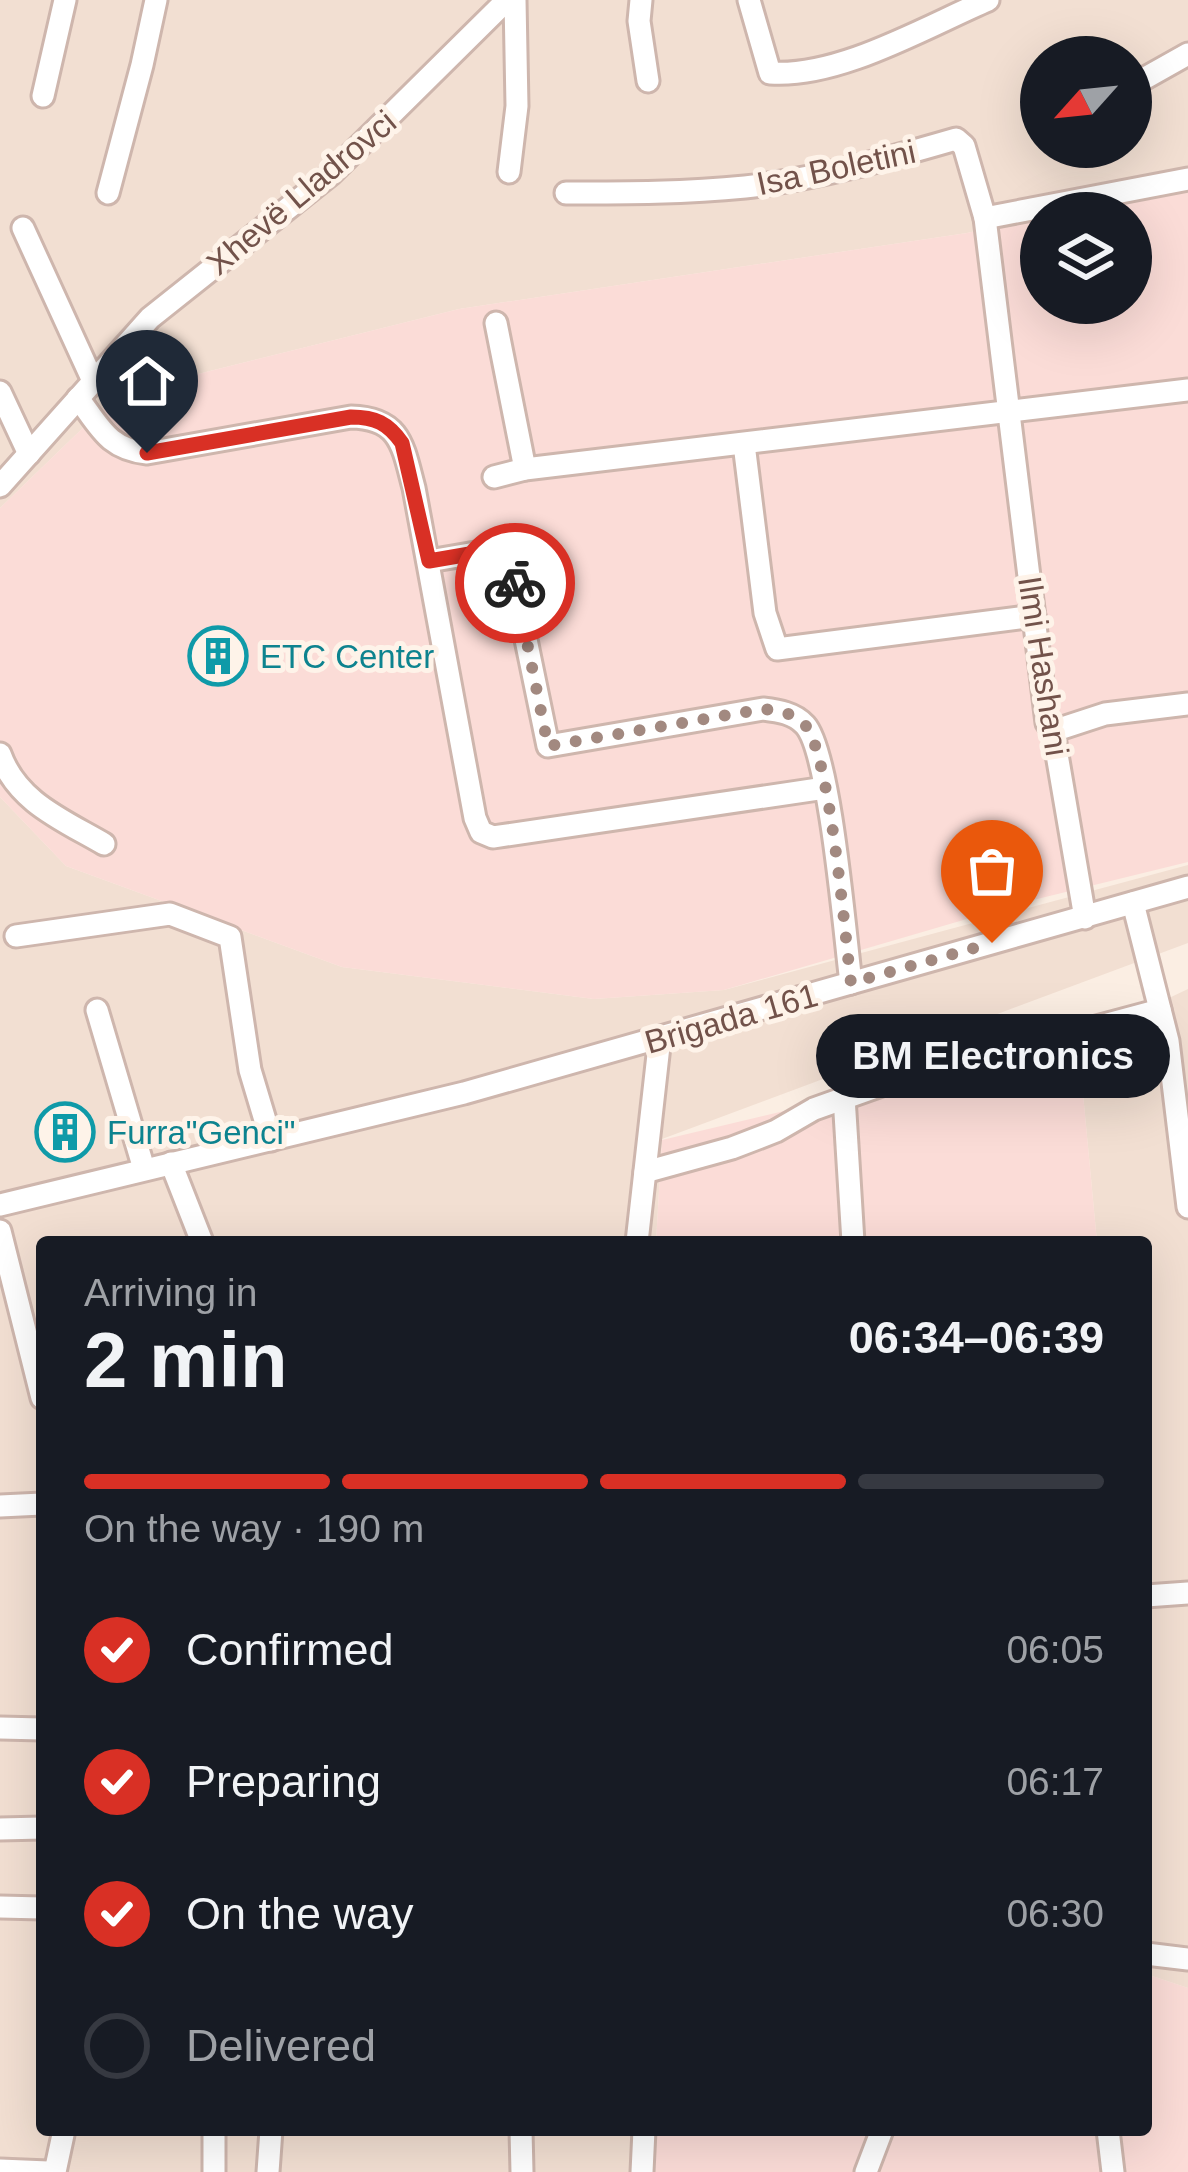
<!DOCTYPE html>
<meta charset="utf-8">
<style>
body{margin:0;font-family:Helvetica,sans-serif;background:#242831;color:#f1f3f6;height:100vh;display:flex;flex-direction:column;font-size:45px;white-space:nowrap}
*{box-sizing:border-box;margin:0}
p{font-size:39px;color:#9ea1a6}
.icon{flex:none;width:66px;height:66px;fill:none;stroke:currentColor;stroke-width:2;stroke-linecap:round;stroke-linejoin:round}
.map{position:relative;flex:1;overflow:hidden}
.side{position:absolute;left:36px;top:1236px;width:1116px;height:900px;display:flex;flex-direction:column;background:#171b24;border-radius:12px;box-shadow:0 12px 48px #0002}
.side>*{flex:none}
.needle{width:78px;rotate:243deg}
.fabs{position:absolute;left:1020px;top:36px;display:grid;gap:24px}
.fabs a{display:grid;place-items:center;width:132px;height:132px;border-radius:50%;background:#171b24;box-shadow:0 12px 48px #0002;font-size:60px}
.pin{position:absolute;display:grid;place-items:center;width:102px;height:102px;color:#fff;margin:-123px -51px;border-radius:50% 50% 50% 0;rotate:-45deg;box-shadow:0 0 12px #0007}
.pin .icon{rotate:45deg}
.courier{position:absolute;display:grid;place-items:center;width:120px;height:120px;margin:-60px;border:9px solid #d93025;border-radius:50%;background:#fff;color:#222;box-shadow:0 3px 15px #0007}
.bubble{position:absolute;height:84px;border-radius:42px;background:#171b24;box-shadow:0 12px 48px #0002;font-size:39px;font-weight:600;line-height:84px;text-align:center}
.overview em{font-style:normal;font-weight:600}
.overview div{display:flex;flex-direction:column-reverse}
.overview{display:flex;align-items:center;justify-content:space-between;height:204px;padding:0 48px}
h1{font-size:78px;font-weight:600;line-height:90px}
.bar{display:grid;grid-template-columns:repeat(4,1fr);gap:18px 12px;align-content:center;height:144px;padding:0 48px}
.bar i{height:15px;border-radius:9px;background:#363941}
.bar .selected{background:#d93025}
.bar p{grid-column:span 4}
ol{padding:0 48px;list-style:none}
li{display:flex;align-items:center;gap:36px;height:132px}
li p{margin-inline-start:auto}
li .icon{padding:12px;border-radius:50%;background:#d93025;color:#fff;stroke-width:4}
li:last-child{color:#9ea1a6}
li i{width:66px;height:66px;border:6px solid #363941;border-radius:50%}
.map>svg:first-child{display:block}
</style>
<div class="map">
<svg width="1188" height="2172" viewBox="0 0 1188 2172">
<rect width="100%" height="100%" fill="#fbeee3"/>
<g fill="#f2dfd2" fill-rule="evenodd">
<path d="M0 0H1188V184L967 233 459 309 118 394 0 508ZM1041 57H1131V147H1041Z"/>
<polygon points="0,797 66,866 342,967 594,999 724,990 1188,865 1188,943 662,1139 656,1242 42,1242 42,2130 646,2130 645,2172 0,2172"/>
<polygon points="1188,989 1188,1988 1146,1974 1146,1242 1097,1242 1078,1041"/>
</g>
<g fill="#fbdcd7">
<polygon points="1188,184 1188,862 1025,902 724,990 594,999 342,967 66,866 0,797 0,508 118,394 459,309 967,233 1041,216 1041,303 1131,303 1131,213 1057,213"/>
<polygon points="1078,1041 1097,1242 656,1242 662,1140"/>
<polygon points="1146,1974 1188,1988 1188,2172 645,2172 646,2130 1146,2130"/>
</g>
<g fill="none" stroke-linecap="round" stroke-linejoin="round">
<g stroke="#ceb6ad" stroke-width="27">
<g id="minor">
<polyline points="641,0 639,21 648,81"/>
<path d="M749 0 770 73C839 78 925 27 988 0"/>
<polyline points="1131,86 1188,54"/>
<polyline points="43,96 65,0"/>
<polyline points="509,172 517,106 515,0"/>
<polyline points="108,193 142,65 156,0"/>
<path d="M566 193C626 193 686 193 745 187 817 179 887 159 956 139L964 146 985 218 1188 179"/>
<polyline points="985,218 1047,723 1053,731 1085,918"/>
<polyline points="23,228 93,381"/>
<polyline points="496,323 525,469"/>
<polyline points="0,392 29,454"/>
<path d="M78 398C100 427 108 449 147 453L351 417C401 418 403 447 414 488L475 818 481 832 493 837 825 788"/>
<polyline points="744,444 765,613 777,649 1034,616"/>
<polyline points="494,477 525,469 1188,390"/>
<polyline points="0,486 150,318 331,174 507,0"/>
<path d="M429 561 493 550 505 553 511 567 548 746 763 709C779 711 794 713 805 725 830 752 845 936 851 983"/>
<polyline points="1053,731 1105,714 1188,704"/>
<path d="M0 754C17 802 63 820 104 844"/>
<polyline points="1133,903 1168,1041 1188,1207"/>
<polyline points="16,936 170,914 230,937 250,1070 271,1140"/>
<polyline points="97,1010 144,1169"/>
<polyline points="844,1097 853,1242"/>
<polyline points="171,1163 202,1242"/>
<polyline points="645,1172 732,1148 776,1131 814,1109 887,1083 1160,1010"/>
<polyline points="0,1205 464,1093 1188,887"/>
<polyline points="0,1231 42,1398"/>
<polyline points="637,1242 660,1037"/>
<polyline points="0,1506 42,1504"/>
<polyline points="1146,1596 1188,1593"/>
<polyline points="0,1728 42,1729"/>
<polyline points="0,1829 42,1828"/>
<polyline points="0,1907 42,1908"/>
<polyline points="1146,1954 1188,1959"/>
<polyline points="521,2130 522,2172"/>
<polyline points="1108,2130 1113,2172"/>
<polyline points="0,2170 48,2172"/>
<polyline points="55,2172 64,2130"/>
<polyline points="214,2172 214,2130"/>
<polyline points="268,2172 271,2130"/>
<polyline points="642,2172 644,2130"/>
<polyline points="866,2172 882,2130"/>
</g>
</g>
<use href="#minor" stroke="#fff" stroke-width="21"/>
</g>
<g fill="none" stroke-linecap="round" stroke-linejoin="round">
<path stroke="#a28980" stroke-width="12" stroke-dasharray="0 21.6" d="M515 583 548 746 763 709C779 711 794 713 805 725 830 752 845 937 851 983L992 943"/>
<path stroke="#d93025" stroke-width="15" d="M147 453 351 417C375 417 388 423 402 443L429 561 493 550 505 554 515 583"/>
</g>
<defs>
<g id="building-ring" transform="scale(3)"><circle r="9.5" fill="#fef3e9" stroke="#0f9aa8" stroke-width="1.5"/><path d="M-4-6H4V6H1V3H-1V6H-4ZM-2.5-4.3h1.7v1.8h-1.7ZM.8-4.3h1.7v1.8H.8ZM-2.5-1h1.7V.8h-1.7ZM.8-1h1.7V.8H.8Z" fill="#0f9aa8"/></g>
</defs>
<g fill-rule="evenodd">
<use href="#building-ring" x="218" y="656"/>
<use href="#building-ring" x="65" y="1132"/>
</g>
<g text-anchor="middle" stroke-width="10" stroke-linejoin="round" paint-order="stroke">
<g font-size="33" fill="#72524a" stroke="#fef3e9">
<text transform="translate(836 167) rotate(-12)" y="12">Isa Boletini</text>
<text transform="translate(301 192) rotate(-40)" y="12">Xhevë Lladrovci</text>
<text transform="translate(1044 666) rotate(81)" y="12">Ilmi Hashani</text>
<text transform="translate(731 1018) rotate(-16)" y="12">Brigada 161</text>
</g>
<g font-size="33" fill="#0d838f" stroke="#fef3e9" text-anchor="start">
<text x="260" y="668">ETC Center</text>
<text x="107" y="1144">Furra"Genci"</text>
</g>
</g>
</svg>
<div class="fabs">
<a><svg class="needle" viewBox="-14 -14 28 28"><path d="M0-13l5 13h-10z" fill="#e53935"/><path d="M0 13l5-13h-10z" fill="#9ea1a6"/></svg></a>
<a><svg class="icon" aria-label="layers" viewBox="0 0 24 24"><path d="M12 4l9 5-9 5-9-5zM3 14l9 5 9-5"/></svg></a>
</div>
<div class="pin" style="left:992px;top:943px;background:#ea580c"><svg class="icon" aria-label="bag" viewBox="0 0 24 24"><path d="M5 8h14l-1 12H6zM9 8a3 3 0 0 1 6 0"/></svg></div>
<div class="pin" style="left:147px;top:453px;background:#1f2937"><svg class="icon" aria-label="home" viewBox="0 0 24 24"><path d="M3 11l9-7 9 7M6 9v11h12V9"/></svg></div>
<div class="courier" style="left:515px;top:583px"><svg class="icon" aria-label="bike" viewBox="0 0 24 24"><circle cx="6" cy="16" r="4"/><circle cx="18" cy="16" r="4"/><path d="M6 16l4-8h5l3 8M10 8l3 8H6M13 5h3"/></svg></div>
<div class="bubble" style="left:816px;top:1014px;width:354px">BM Electronics</div>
<section class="side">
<div class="overview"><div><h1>2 min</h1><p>Arriving in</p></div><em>06:34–06:39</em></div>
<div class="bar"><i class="selected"></i><i class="selected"></i><i class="selected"></i><i></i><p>On the way · 190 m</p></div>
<ol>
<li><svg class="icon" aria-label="check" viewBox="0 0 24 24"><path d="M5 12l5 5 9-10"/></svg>Confirmed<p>06:05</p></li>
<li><svg class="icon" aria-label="check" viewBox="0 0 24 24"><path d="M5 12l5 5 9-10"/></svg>Preparing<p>06:17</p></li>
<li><svg class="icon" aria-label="check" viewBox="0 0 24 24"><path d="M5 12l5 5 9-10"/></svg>On the way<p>06:30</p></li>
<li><i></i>Delivered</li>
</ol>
</section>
</div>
